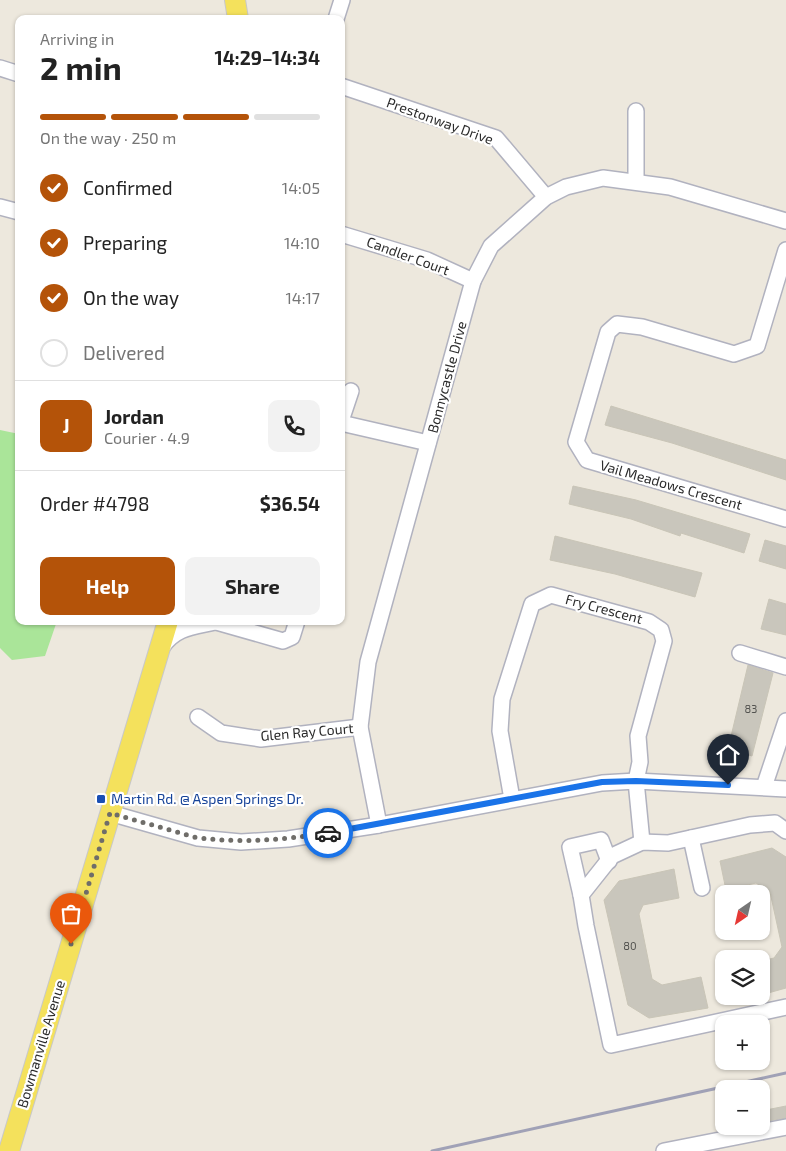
<!DOCTYPE html>
<meta charset="utf-8">
<style>
body{margin:0;font-family:"Exo 2",sans-serif;background:#f2f2f2;color:#222;height:100vh;display:flex;flex-direction:column;font-size:19px;white-space:nowrap}
*{box-sizing:border-box;margin:0}
p{font-size:16px;color:#767676}
.icon{flex:none;width:28px;height:28px;fill:none;stroke:currentColor;stroke-width:2;stroke-linecap:round;stroke-linejoin:round}
.map{position:relative;flex:1;overflow:hidden}
.details{position:absolute;left:15px;top:15px;width:330px;height:610px;display:flex;flex-direction:column;background:#fff;border-radius:10px;box-shadow:0 1px 4px #0004}
.details>*{flex:none}
.needle{width:32px;rotate:214deg}
.controls{position:absolute;left:715px;top:885px;display:grid;gap:10px}
.controls a{display:grid;place-items:center;width:55px;height:55px;border-radius:10px;background:#fff;box-shadow:0 1px 4px #0004;font-size:25px}
.pin{position:absolute;display:grid;place-items:center;width:42px;height:42px;color:#fff;margin:-51px -21px;border-radius:50% 50% 50% 0;rotate:-45deg;box-shadow:0 0 5px #0007}
.pin .icon{rotate:45deg}
.courier{position:absolute;display:grid;place-items:center;width:50px;height:50px;margin:-25px;border:4px solid #1a73e8;border-radius:50%;background:#fff;color:#222;box-shadow:0 1px 6px #0007}
.headline em{font-style:normal;font-weight:700}
.headline div{display:flex;flex-direction:column-reverse}
.headline{display:flex;align-items:center;justify-content:space-between;height:85px;padding:0 25px}
h1{font-size:32px;font-weight:700;line-height:38px}
.bar{display:grid;grid-template-columns:repeat(4,1fr);gap:8px 5px;align-content:center;height:60px;padding:0 25px}
.bar i{height:6px;border-radius:4px;background:#e0e0e0}
.bar .on{background:#b45309}
.bar p{grid-column:span 4}
.line{display:flex;align-items:center;gap:12px;padding:0 25px;border-top:1px solid #e0e0e0}
.line div{flex:1}
.round{display:grid;place-items:center;flex:none;width:52px;height:52px;border-radius:10px;background:#f2f2f2}
ol{padding:0 25px;list-style:none}
li{display:flex;align-items:center;gap:15px;height:55px}
li p{margin-inline-start:auto}
li .icon{padding:5px;border-radius:50%;background:#b45309;color:#fff;stroke-width:4}
li:last-child{color:#767676}
li i{width:28px;height:28px;border:2px solid #e0e0e0;border-radius:50%}
.cta{display:flex;gap:10px;margin-top:auto;padding:10px 25px}
.cta a{flex:1;height:58px;border-radius:10px;background:#b45309;color:#fff;font-size:20px;font-weight:700;line-height:58px;text-align:center}
.cta a+a{background:#f2f2f2;color:#222}
.map>svg:first-child{display:block}
</style>
<div class="map">
<svg width="786" height="1151" viewBox="0 0 786 1151">
<rect width="100%" height="100%" fill="#ede8dd"/>
<polygon fill="#aae599" points="0,430 19,434 19,621 57,621 45,656 12,660 0,648"/>
<g fill="#c9c6bc" stroke="#c9c5b7">
<polygon points="611,406 786,460 786,480 672,443 605,425"/>
<polygon points="573,486 636,500 750,534 744,553 681,533 680,536 631,519 569,504"/>
<polygon points="555,536 702,573 695,597 615,574 550,560"/>
<polygon points="765,540 786,546 786,569 759,561"/>
<polygon points="769,599 786,604 786,635 761,629"/>
<polygon points="748,665 773,673 752,756 728,749"/>
<polygon points="772,848 786,857 786,988 761,995 761,961 774,958 782,947 770,892 756,883 726,890 720,861"/>
<polygon points="674,869 679,898 643,905 639,914 652,979 662,985 701,977 708,1008 649,1018 628,1005 604,900 619,881"/>
<polygon points="786,1106 786,1118 761,1122 761,1111"/>
</g>
<g fill="none" stroke-linecap="round" stroke-linejoin="round">
<g stroke="#b1b2bf" stroke-width="18">
<g id="minor">
<polyline points="336,19 342,0"/>
<polyline points="0,68 19,74"/>
<polyline points="341,86 496,138 546,197"/>
<polyline points="636,111 636,181"/>
<polyline points="0,207 19,212"/>
<polyline points="341,234 427,260 473,281"/>
<polyline points="786,250 757,346 734,354 642,327 617,324 608,332 576,442 587,460 786,519"/>
<polyline points="341,421 351,391"/>
<polyline points="341,423 428,443"/>
<polyline points="213,621 283,641 292,637 297,621"/>
<path d="M162 647C176 627 193 627 215 622"/>
<polyline points="740,653 786,667"/>
<polyline points="198,717 221,733 261,739 360,727"/>
<polyline points="764,787 786,721"/>
<polyline points="512,799 500,731 502,699 532,604 551,595 649,622 661,630 664,641 638,736 640,762 636,781 642,842"/>
<polyline points="110,813 198,838 241,842 288,839 379,825 602,783 636,781 786,789"/>
<polyline points="379,825 360,727 368,662 473,281 491,246 546,197 566,187 603,178 670,187 786,221"/>
<polyline points="786,831 775,823 750,825 668,843 642,842 612,856 581,895 586,926 611,1045 786,1007"/>
<polyline points="691,838 702,888"/>
<polyline points="581,895 570,847 601,840 609,861"/>
<polyline points="664,1151 786,1127"/>
</g>
</g>
<g stroke="#c8c8c8" stroke-width="22">
<g id="major">
<polyline points="235,0 238,19"/>
<polyline points="9,1151 168,621"/>
</g>
</g>
<use href="#minor" stroke="#fff" stroke-width="15"/>
<use href="#major" stroke="#f4e15c" stroke-width="20"/>
<polyline stroke="#a0a1b6" stroke-width="3" points="432,1151 786,1073"/>
</g>
<g fill="none" stroke-linecap="round" stroke-linejoin="round">
<path stroke="#6f6d69" stroke-width="5" stroke-dasharray="0 9" d="M71 944 110 813 198 838C246 843 281 840 328 833"/>
<polyline stroke="#1a73e8" stroke-width="6" points="328,833 602,782 636,781 728,785"/>
</g>
<rect fill="#1a4fb4" stroke="#fff" stroke-width="2" x="96" y="794" width="10" height="10" rx="2.5"/>
<g text-anchor="middle" stroke-width="4.5" stroke-linejoin="round" paint-order="stroke">
<g font-size="11" fill="#52524f">
<text x="751" y="713">83</text>
<text x="630" y="950">80</text>
</g>
<g font-size="14" fill="#2b2b2b" stroke="#fff">
<text transform="translate(440 121) rotate(20)" y="5">Prestonway Drive</text>
<text transform="translate(408 256) rotate(20)" y="5">Candler Court</text>
<text transform="translate(447 377) rotate(-75)" y="5">Bonnycastle Drive</text>
<text transform="translate(671 485) rotate(16)" y="5">Vail Meadows Crescent</text>
<text transform="translate(604 609) rotate(15)" y="5">Fry Crescent</text>
<text transform="translate(307 732) rotate(-5)" y="5">Glen Ray Court</text>
<text transform="translate(41 1044) rotate(-73)" y="5">Bowmanville Avenue</text>
</g>
<g font-size="14" fill="#164399" stroke="#fff" text-anchor="start">
<text x="111" y="804">Martin Rd. @ Aspen Springs Dr.</text>
</g>
</g>
</svg>
<div class="controls">
<a><svg class="needle" viewBox="-14 -14 28 28"><path d="M0-13l5 13h-10z" fill="#e53935"/><path d="M0 13l5-13h-10z" fill="#767676"/></svg></a>
<a><svg class="icon" aria-label="layers" viewBox="0 0 24 24"><path d="M12 4l9 5-9 5-9-5zM3 14l9 5 9-5"/></svg></a>
<a>+</a>
<a>−</a>
</div>
<div class="pin" style="left:71px;top:944px;background:#ea580c"><svg class="icon" aria-label="bag" viewBox="0 0 24 24"><path d="M5 8h14l-1 12H6zM9 8a3 3 0 0 1 6 0"/></svg></div>
<div class="pin" style="left:728px;top:785px;background:#1f2937"><svg class="icon" aria-label="home" viewBox="0 0 24 24"><path d="M3 11l9-7 9 7M6 9v11h12V9"/></svg></div>
<div class="courier" style="left:328px;top:833px"><svg class="icon" aria-label="car" viewBox="0 0 24 24"><path d="M5 17H2v-5l4-1 3-4h7l3 4 3 1v5h-3M9 17h6M6 11h13"/><circle cx="7" cy="17" r="2"/><circle cx="17" cy="17" r="2"/></svg></div>
<section class="details">
<div class="headline"><div><h1>2 min</h1><p>Arriving in</p></div><em>14:29–14:34</em></div>
<div class="bar"><i class="on"></i><i class="on"></i><i class="on"></i><i></i><p>On the way · 250 m</p></div>
<ol>
<li><svg class="icon" aria-label="check" viewBox="0 0 24 24"><path d="M5 12l5 5 9-10"/></svg>Confirmed<p>14:05</p></li>
<li><svg class="icon" aria-label="check" viewBox="0 0 24 24"><path d="M5 12l5 5 9-10"/></svg>Preparing<p>14:10</p></li>
<li><svg class="icon" aria-label="check" viewBox="0 0 24 24"><path d="M5 12l5 5 9-10"/></svg>On the way<p>14:17</p></li>
<li><i></i>Delivered</li>
</ol>
<div class="line" style="height:90px"><b class="round" style="background:#b45309;color:#fff">J</b><div><b>Jordan</b><p>Courier · 4.9</p></div><a class="round"><svg class="icon" aria-label="phone" viewBox="0 0 24 24"><path d="M5 4h4l2 5-3 2q2 4 5 5l2-3 5 2v4C11 20 4 13 5 4z"/></svg></a></div>
<div class="line" style="height:65px"><div>Order #4798</div><b>$36.54</b></div>
<div class="cta"><a>Help</a><a>Share</a></div>
</section>
</div>
